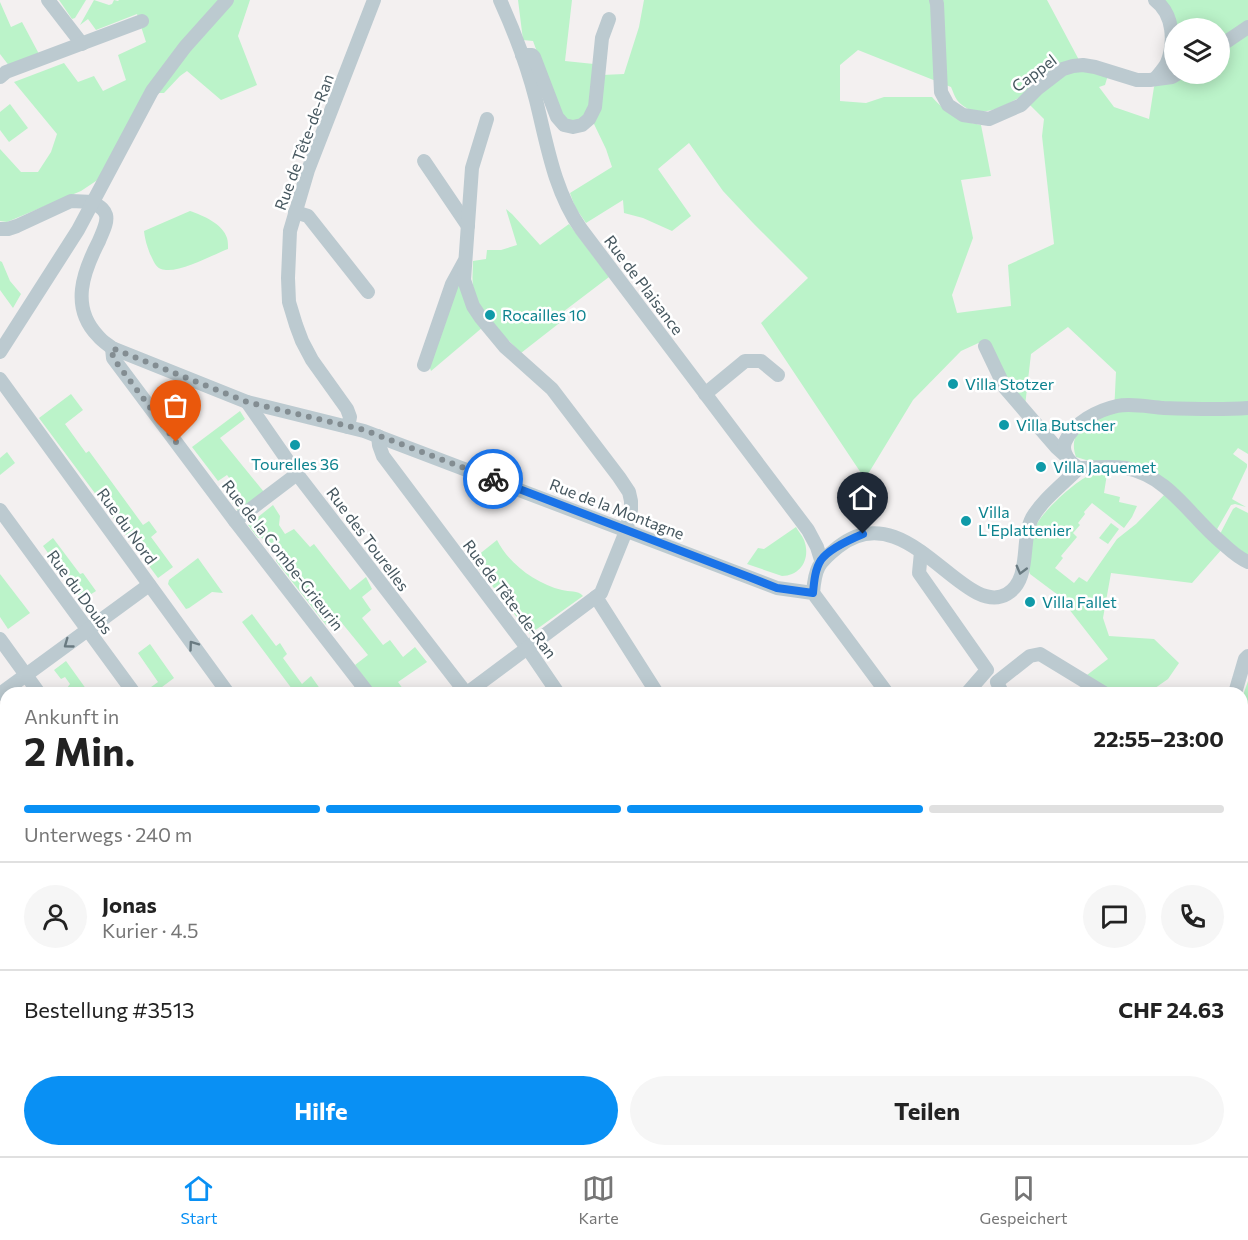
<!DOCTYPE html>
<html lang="de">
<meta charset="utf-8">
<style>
body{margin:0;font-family:Commissioner,sans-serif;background:#f6f6f6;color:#222;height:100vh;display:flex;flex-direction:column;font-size:22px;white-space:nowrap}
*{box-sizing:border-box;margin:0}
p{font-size:20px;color:#767676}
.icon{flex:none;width:33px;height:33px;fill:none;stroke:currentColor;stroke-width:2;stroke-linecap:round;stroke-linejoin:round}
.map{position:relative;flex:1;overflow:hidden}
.details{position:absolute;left:0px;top:687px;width:1248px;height:470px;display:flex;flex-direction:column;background:#fff;border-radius:18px 18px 0 0;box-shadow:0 3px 15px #0003}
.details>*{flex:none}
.fabs{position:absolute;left:1164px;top:18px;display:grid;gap:12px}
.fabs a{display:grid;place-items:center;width:66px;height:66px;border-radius:50%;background:#fff;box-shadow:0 3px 15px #0003;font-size:30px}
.pin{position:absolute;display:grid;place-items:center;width:51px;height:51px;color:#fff;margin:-62px -26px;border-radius:50% 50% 50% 0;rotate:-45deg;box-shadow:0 0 6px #0007}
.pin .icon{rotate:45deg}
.courier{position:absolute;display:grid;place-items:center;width:60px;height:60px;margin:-30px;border:4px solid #1a73e8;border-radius:50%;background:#fff;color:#222;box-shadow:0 2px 8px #0007}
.overview em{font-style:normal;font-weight:700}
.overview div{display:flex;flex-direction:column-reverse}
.overview{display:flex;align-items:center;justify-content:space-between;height:102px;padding:0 24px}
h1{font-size:39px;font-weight:700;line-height:45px}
.bar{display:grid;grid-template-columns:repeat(4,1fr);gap:9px 6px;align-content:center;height:72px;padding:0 24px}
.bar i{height:8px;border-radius:4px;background:#e0e0e0}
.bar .active{background:#0990f4}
.bar p{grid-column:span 4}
.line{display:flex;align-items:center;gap:15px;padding:0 24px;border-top:2px solid #e0e0e0}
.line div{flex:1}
.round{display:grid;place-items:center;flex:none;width:63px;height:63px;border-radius:32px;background:#f6f6f6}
.primary-button{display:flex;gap:12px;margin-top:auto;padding:12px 24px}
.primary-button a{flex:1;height:69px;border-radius:36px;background:#0990f4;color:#fff;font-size:24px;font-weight:700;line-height:69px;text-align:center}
.primary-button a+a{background:#f6f6f6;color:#222}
.dock{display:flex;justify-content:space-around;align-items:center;height:84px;border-top:2px solid #e0e0e0;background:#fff;font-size:16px;color:#767676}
.dock a{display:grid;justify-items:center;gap:3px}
.dock .active{color:#0990f4}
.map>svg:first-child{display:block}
</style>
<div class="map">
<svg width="1248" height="1156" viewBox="0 0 1248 1156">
<rect width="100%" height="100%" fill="#f3f0f0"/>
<g fill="#bbf3c9">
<polygon points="59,0 86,0 75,18 72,19"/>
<polygon points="94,0 109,5 112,4 114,0 118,1 119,0 250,0 238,36 257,85 221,100 187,71 180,76 164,93 147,93 99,179 81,191 7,222 0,221 0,149 21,172 38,172 51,152 57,134 14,82 64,63 78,82 94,76 103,91 126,80 118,55 146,42 137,14 96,30 88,19 80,25"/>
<polygon points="518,0 572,0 565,61 594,64 592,102 583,120 568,121 559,111 533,41 523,40"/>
<path d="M644 0H1047L1079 60C1065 69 1050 78 1036 87 1015 100 979 127 957 100 954 96 953 91 951 87L858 50 840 65V101L866 103 884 97H932C950 116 956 120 981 125L991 176 961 180 973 238 952 295 957 313 1011 306 1008 265 1054 244 1042 136 1044 119 1029 104 1057 79 1079 69 1108 75 1105 85 1099 87 1114 107 1149 119 1154 87 1174 56V74H1220V28H1175L1160 0H1248V454L1238 448 1233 454 1247 464V467L1232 499 1246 507 1235 504 1231 505 1216 531 1159 476 1086 460 1076 457C1066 429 1093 420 1114 413L1116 372 1068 327 1031 354 1025 406 1010 388 985 340 961 351 913 400 865 479 761 323 808 278 753 223 723 191 689 143 658 169 691 216 672 231 643 218 624 213 623 200 586 223 575 207 570 193 612 167 606 149 594 124 602 75 624 74 639 27Z"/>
<polygon points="0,2 11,27 22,22 39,54 10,67 0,54"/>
<polygon points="10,104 28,128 9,142 0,130 0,112"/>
<path d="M506 209 512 214 540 245 569 224 609 277 559 315 562 321 521 353C504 336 483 317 475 294 471 283 473 272 473 261L486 259 487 250H501L517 245Z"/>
<path d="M190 211C202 215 223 224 227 238 228 241 228 245 228 249 212 255 177 275 161 269 155 267 153 259 150 254 147 246 145 240 144 231Z"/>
<polygon points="0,261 2,262 10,281 21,294 13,308 0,290"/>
<polygon points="458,279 483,327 431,371 428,363"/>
<polygon points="71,394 83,410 65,424 86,453 89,451 143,525 149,521 157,532 151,537 173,567 158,578 39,418"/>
<polygon points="240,411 245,419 220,438 264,492 238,511 225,493 225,490 233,483 227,475 218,481 192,447"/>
<polygon points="7,452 15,463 0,475 0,458"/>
<path d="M1096 473 1107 474 1104 493 1120 497 1119 502 1137 506 1132 517 1124 528 1092 503 1084 512 1085 514 1078 523 1080 525 1073 533 1077 537 1061 556 1063 558 1055 568 1074 583 1079 577 1087 582 1117 539 1136 524 1167 492 1222 549 1192 583 1111 573 1103 618 1109 636 1154 639 1179 663 1168 679 1148 693H1115L1087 675 1108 659 1058 595 1030 574 1029 571C1031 555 1030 539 1037 524 1043 511 1081 475 1096 473Z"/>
<polygon points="273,505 280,516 279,525 285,534 294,529 310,547 314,544 350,590 366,577 372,589 362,597 371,610 362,618 383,645 390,640 403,657 415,647 427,662 398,682 406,693 375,693 355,665 368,655 337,617 326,625 276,561 276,557 262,538 258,538 248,525"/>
<polygon points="1236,507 1248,513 1248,556 1220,534 1233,509"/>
<polygon points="1111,523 1119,529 1108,544 1099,538"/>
<path d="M796 527C798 531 802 535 804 540 811 558 801 576 782 576L747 564 758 548 764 549Z"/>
<polygon points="53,538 80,574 83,573 96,591 82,600 43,546"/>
<path d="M497 540C508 563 536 584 562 590 569 592 578 590 583 596L530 634 472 560Z"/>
<polygon points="198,558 223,593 212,592 189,608 186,609 168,584 169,580"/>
<polygon points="0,574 30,613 8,629 0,617"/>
<polygon points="252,614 276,646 280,643 287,654 283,658 302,684 311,676 323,693 295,693 242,622"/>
<polygon points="150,644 174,678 154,693 150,693 147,690 158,682 138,653"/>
<polygon points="66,661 89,693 70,693 67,688 70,684 65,677 61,679 54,670"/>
<polygon points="1248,681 1248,717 1242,716 1242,698"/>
<polygon points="6,719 6,747 2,750 0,748 0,723"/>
<polygon points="1242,728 1248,729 1248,1156 1218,1156 1216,1151 1242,1150"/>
<polygon points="6,958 6,1004 4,1005 0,999 0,963"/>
<polygon points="6,1090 6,1130 0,1122 0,1095"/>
<polygon points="300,1150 327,1151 331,1156 302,1156 299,1151"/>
<polygon points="393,1150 424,1151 428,1156 392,1156 390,1153"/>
<polygon points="1024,1150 1189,1150 1191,1156 1022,1156"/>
<polygon points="592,1151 637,1151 640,1154 638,1156 596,1156"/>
<polygon points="704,1151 846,1151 840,1156 710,1156"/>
</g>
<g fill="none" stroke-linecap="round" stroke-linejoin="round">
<g stroke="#bccad0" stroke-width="14">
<polyline points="48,0 82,44"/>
<path d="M500 0C515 33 527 65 536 100 547 144 554 191 581 229L808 530 817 547 821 560"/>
<polyline points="936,0 937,4 941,92 948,105 963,115 989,119 1021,105 1037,89 1063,69 1073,66 1083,65 1095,67 1137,80 1150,80 1172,77 1177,74"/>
<path d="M1155 0C1174 14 1175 43 1167 63 1164 69 1159 74 1155 79"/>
<polyline points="1220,46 1248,27"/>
<polyline points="522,55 532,55 534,57 557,117 564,125 573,127 582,125 589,119 595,107 602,38 609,19"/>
<polyline points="0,77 6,72 142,21"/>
<polyline points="424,161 468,226"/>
<path d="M93 202C98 206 104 208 106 215 108 223 102 233 99 241 83 272 70 307 98 336 102 341 107 344 112 348L247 402 364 431 777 588 813 593 887 693"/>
<polyline points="295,212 308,216 368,292"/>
<polyline points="0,229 8,229 17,226 71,201 93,202"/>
<polyline points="985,346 1005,388 1056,447 1066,456"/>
<polyline points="112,348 113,358 235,521 368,693"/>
<polyline points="0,352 78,230 152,91 185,47 227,0"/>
<polyline points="424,365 452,284 464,262"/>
<polyline points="0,379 228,693"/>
<polyline points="705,394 745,361 761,361 778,375"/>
<polyline points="247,402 297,474 466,693"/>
<polyline points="348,427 350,417 347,409 312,360 302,341 296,325 289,302 288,278 290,231 308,170 374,0"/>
<polyline points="378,436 379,445 383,456 528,649 558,693"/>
<path d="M1079 468C1070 463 1061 453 1065 442 1073 423 1098 410 1117 406 1132 403 1149 407 1164 408 1192 409 1220 410 1248 408"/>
<polyline points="0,510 134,693"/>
<polyline points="235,521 297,474"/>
<polyline points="921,552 919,573 987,670 967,693"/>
<path d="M813 593C815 568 818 563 838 547 907 492 963 620 1007 594 1032 579 1020 541 1032 518 1042 500 1064 483 1079 468H1084C1097 467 1113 466 1126 468 1170 477 1190 517 1222 543 1230 550 1238 558 1248 562"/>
<polyline points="596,597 657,693"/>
<polyline points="0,639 39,693"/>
<polyline points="467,693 601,593 626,531 631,510 631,501 629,492 619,477 552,389 505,347 481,318 473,306 464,280 472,168 487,119"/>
<polyline points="1002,693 997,682 1030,656 1040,654 1104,693"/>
<polyline points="1235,693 1245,659 1248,656"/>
<polyline points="0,694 149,585"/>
<polyline points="1242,723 1248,724"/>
<polyline points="0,794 6,802"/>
<polyline points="0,905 6,913"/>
<polyline points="0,941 6,937"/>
<polyline points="0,1147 7,1156"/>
<polyline points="371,1150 375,1156"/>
<polyline points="467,1150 471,1156"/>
<polyline points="562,1150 566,1156"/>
<polyline points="587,1150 591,1156"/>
<polyline points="699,1150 704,1156"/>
<polyline points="867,1150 874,1156"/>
<polyline points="1199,1150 1202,1156"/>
<polyline points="270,1156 278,1150"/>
<polyline points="1013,1156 1015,1150"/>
</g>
<g stroke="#adc4d1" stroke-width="16">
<polyline points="0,1023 6,1031"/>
<polyline points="93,1150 97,1156"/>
</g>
</g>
<defs><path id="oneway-chevron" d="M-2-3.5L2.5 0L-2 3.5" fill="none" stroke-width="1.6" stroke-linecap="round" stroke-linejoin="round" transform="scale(1.5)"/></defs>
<g stroke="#697a81">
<use href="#oneway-chevron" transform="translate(1021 570) rotate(105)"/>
<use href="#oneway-chevron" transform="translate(68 644) rotate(144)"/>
<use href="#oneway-chevron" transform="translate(193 645) rotate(-126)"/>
</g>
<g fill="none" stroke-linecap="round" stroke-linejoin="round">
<polyline stroke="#838d92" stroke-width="6" stroke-dasharray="0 10.8" points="176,442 113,358 112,348 247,402 364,430 493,479"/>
<path stroke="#1a73e8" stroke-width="8" d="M493 479 749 577 777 588 813 593C814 582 815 569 821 560 829 549 851 539 863 534"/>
</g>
<g fill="#0f9aa8" stroke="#fff" stroke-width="2">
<circle cx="490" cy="315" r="6"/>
<circle cx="953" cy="384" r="6"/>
<circle cx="1004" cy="425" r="6"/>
<circle cx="295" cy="445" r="6"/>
<circle cx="1041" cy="467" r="6"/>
<circle cx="966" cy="521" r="6"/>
<circle cx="1030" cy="602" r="6"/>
</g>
<g text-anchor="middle" stroke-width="5" stroke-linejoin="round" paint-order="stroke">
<g font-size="16" fill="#46575f" stroke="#fff">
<text transform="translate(1034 73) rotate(-37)" y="6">Cappel</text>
<text transform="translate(304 142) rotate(-70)" y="6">Rue de Tête-de-Ran</text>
<text transform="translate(644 285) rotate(53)" y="6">Rue de Plaisance</text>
<text transform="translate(617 509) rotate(21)" y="6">Rue de la Montagne</text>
<text transform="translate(127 526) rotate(54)" y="6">Rue du Nord</text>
<text transform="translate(368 539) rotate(53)" y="6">Rue des Tourelles</text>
<text transform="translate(283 555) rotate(52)" y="6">Rue de la Combe-Grieurin</text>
<text transform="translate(80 592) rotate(54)" y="6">Rue du Doubs</text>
<text transform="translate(510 599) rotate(53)" y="6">Rue de Tête-de-Ran</text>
</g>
<g font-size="16" fill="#0d838f" stroke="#fff" text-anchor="start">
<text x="502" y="321">Rocailles 10</text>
<text x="965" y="390">Villa Stotzer</text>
<text x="1016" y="431">Villa Butscher</text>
<text x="295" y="470" text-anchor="middle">Tourelles 36</text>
<text x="1053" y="473">Villa Jaquemet</text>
<text x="978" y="518">Villa<tspan x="978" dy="18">L'Eplattenier</tspan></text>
<text x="1042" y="608">Villa Fallet</text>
</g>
</g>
</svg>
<div class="fabs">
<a><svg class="icon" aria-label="layers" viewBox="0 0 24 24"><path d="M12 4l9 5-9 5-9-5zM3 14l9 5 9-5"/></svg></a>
</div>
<div class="pin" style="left:176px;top:442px;background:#ea580c"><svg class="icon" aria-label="bag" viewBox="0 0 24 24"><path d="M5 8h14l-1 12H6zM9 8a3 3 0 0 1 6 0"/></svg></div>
<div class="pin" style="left:863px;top:534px;background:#1f2937"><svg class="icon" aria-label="home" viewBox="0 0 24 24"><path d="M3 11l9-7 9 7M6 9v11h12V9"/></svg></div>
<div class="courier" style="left:493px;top:479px"><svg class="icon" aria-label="bike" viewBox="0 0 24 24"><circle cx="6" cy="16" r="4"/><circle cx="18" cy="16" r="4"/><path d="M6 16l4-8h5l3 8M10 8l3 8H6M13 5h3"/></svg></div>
<section class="details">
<div class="overview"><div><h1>2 Min.</h1><p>Ankunft in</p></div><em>22:55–23:00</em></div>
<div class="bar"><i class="active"></i><i class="active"></i><i class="active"></i><i></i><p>Unterwegs · 240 m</p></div>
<div class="line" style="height:108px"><a class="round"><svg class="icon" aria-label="person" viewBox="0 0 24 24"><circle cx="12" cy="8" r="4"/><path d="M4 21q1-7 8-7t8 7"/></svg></a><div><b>Jonas</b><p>Kurier · 4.5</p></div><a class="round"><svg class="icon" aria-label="chat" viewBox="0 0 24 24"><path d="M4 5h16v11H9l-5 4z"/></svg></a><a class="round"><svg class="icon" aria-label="phone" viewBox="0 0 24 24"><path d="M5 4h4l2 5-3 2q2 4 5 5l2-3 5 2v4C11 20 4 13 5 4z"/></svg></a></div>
<div class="line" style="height:78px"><div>Bestellung #3513</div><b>CHF 24.63</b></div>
<div class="primary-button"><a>Hilfe</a><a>Teilen</a></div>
</section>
</div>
<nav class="dock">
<a class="active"><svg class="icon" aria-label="home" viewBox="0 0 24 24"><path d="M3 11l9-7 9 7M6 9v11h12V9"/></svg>Start</a>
<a><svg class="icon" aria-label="map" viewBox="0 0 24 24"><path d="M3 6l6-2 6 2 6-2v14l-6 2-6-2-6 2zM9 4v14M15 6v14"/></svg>Karte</a>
<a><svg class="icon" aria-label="saved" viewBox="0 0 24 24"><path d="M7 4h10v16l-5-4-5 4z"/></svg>Gespeichert</a>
</nav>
